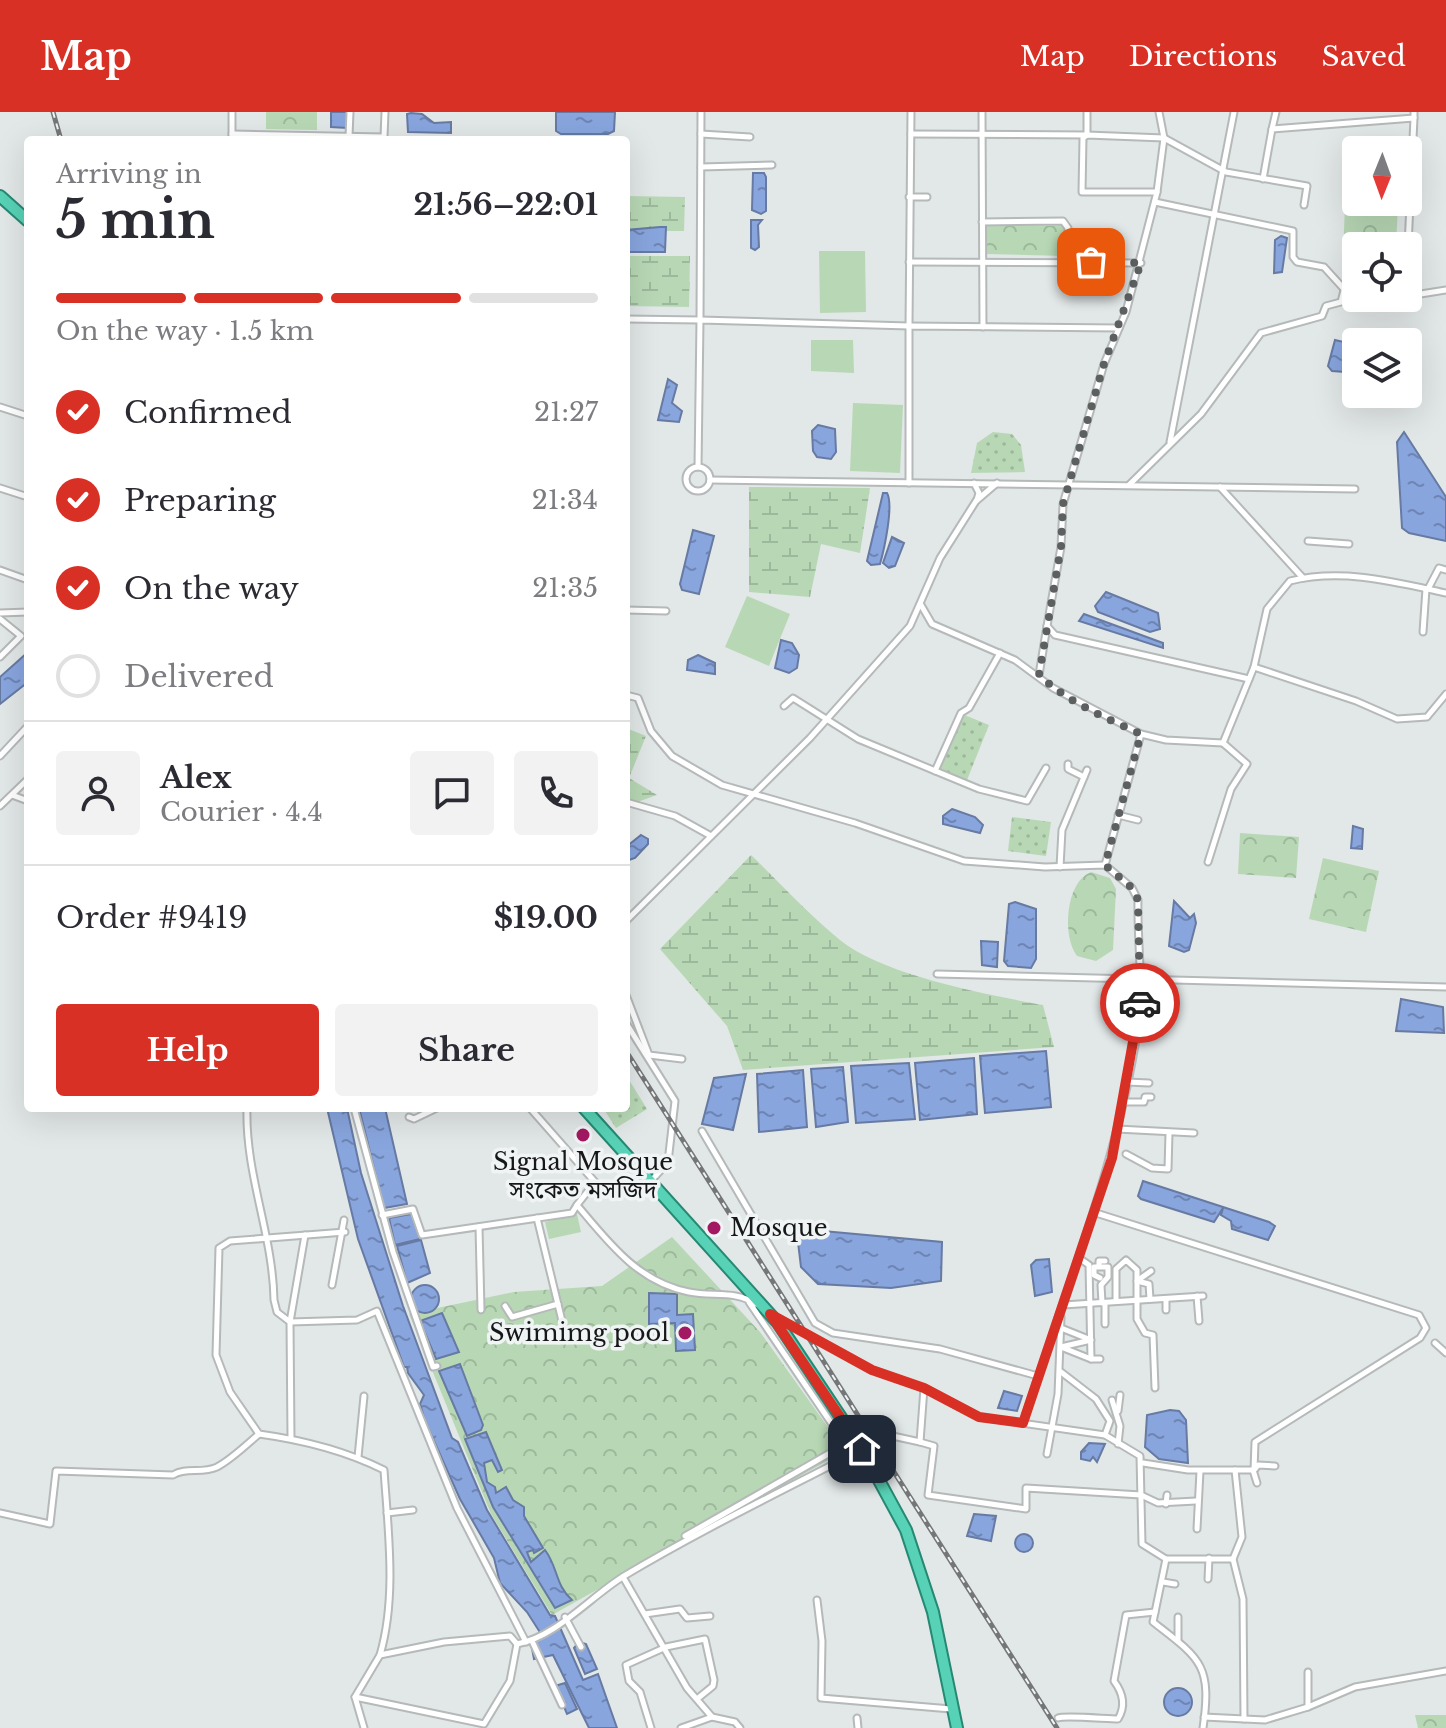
<!DOCTYPE html>
<meta charset="utf-8">
<style>
body{margin:0;font-family:"Libre Baskerville","Noto Sans Bengali",serif;background:#f2f2f3;color:#2b2b33;height:100vh;display:flex;flex-direction:column;font-size:30px;white-space:nowrap}
*{box-sizing:border-box;margin:0}
p{font-size:26px;color:#7c7c81}
.icon{flex:none;width:44px;height:44px;fill:none;stroke:currentColor;stroke-width:2;stroke-linecap:round;stroke-linejoin:round}
.map{position:relative;flex:1;overflow:hidden}
.side{position:absolute;left:24px;top:24px;width:606px;height:976px;display:flex;flex-direction:column;background:#fff;border-radius:8px;box-shadow:0 8px 32px #0002}
.side>*{flex:none}
.needle{width:52px;rotate:181deg}
.buttons{position:absolute;left:1342px;top:24px;display:grid;gap:16px}
.buttons a{display:grid;place-items:center;width:80px;height:80px;border-radius:8px;background:#fff;box-shadow:0 8px 32px #0002;font-size:40px}
.pin{position:absolute;display:grid;place-items:center;width:68px;height:68px;color:#fff;margin:-34px;border-radius:16px;box-shadow:0 4px 12px #0006}
.courier{position:absolute;display:grid;place-items:center;width:80px;height:80px;margin:-40px;border:6px solid #d93025;border-radius:50%;background:#fff;color:#222;box-shadow:0 2px 10px #0007}
.head em{font-style:normal;font-weight:700}
.head div{display:flex;flex-direction:column-reverse}
.head{display:flex;align-items:center;justify-content:space-between;height:136px;padding:0 32px}
h1{font-size:52px;font-weight:700;line-height:60px}
.bar{display:grid;grid-template-columns:repeat(4,1fr);gap:12px 8px;align-content:center;height:96px;padding:0 32px}
.bar i{height:10px;border-radius:6px;background:#e1e1e2}
.bar .active{background:#d93025}
.bar p{grid-column:span 4}
.line{display:flex;align-items:center;gap:20px;padding:0 32px;border-top:2px solid #e1e1e2}
.line div{flex:1}
.round{display:grid;place-items:center;flex:none;width:84px;height:84px;border-radius:8px;background:#f2f2f3}
ol{padding:0 32px;list-style:none}
li{display:flex;align-items:center;gap:24px;height:88px}
li p{margin-inline-start:auto}
li .icon{padding:8px;border-radius:50%;background:#d93025;color:#fff;stroke-width:4}
li:last-child{color:#7c7c81}
li i{width:44px;height:44px;border:4px solid #e1e1e2;border-radius:50%}
.button{display:flex;gap:16px;margin-top:auto;padding:16px 32px}
.button a{flex:1;height:92px;border-radius:8px;background:#d93025;color:#fff;font-size:32px;font-weight:700;line-height:92px;text-align:center}
.button a+a{background:#f2f2f3;color:#2b2b33}
header{display:flex;align-items:center;gap:48px;box-sizing:border-box;height:112px;padding:0 40px;background:#d93025;color:#fff}
header strong{font-size:38px}
nav{display:flex;gap:44px;margin-inline-start:auto;font-size:28px}
.map>svg:first-child{display:block}
</style>
<header>
<strong>Map</strong>
<nav><a>Map</a><a>Directions</a><a>Saved</a></nav>
</header>
<div class="map">
<svg width="1446" height="1616" viewBox="0 0 1446 1616">
<defs>
<pattern id="grass-dots" width="8" height="8" patternUnits="userSpaceOnUse" patternTransform="scale(2)"><rect width="8" height="8" fill="#b8d8b5"/><path d="M2 2h.1M6 6h.1" fill="none" stroke="#9db99b" stroke-width="1.8" stroke-linecap="round"/></pattern>
<pattern id="forest-crowns" width="20" height="18" patternUnits="userSpaceOnUse" patternTransform="scale(2)"><rect width="20" height="18" fill="#b8d8b5"/><path d="M2 6a3 3 0 1 1 6 0M12 15a3 3 0 1 1 6 0" fill="none" stroke="#9db99b"/></pattern>
<pattern id="wetland-marsh" width="20" height="14" patternUnits="userSpaceOnUse" patternTransform="scale(2)"><rect width="20" height="14" fill="#b8d8b5"/><path d="M1 5h8M5 5V1M11 12h8M15 12V8" fill="none" stroke="#9db99b"/></pattern>
<pattern id="water-ripples" width="26" height="14" patternUnits="userSpaceOnUse" patternTransform="scale(2)"><rect width="26" height="14" fill="#88a5de"/><path d="M2 4q2-2 4 0t4 0M15 11q2-2 4 0t4 0" fill="none" stroke="#6e85b3"/></pattern>
</defs>
<rect width="100%" height="100%" fill="#e2e7e7"/>
<g fill="url(#grass-dots)">
<polygon points="993,320 1012,322 1021,333 1025,360 971,361 977,331"/>
<polygon points="962,602 989,613 967,668 940,657"/>
<polygon points="1012,705 1051,710 1046,744 1008,739"/>
<polygon points="626,963 647,997 616,1016 603,996 626,996"/>
</g>
<g fill="url(#forest-crowns)">
<polygon points="266,0 317,0 317,18 266,17"/>
<polygon points="1356,84 1356,90 1398,93 1396,134 1356,134 1356,154 1343,143 1345,93"/>
<polygon points="986,113 1066,114 1066,144 986,142"/>
<polygon points="1240,721 1299,725 1296,766 1238,762"/>
<polygon points="1323,746 1379,759 1366,820 1309,807"/>
<path d="M1091 760 1110 766 1116 777 1113 838 1096 849 1077 844C1062 825 1065 770 1091 760Z"/>
<polygon points="672,1125 760,1220 845,1339 552,1503 491,1402 409,1202 514,1180 602,1174"/>
<polygon points="1415,1603 1446,1603 1446,1616 1418,1616"/>
</g>
<g fill="url(#wetland-marsh)">
<polygon points="626,84 685,85 684,119 626,119"/>
<polygon points="626,144 690,144 689,195 626,194"/>
<polygon points="749,375 870,376 860,441 821,432 810,485 749,480"/>
<polygon points="626,616 646,624 629,666 657,683 626,694"/>
<path d="M751 743C780 771 808 802 840 828 882 863 989 883 1043 893L1054 935 743 958 727 914 660 837Z"/>
</g>
<g fill="#b8d8b5">
<polygon points="819,139 865,139 866,200 820,201"/>
<polygon points="811,228 853,228 854,261 811,259"/>
<polygon points="853,291 903,293 900,361 850,359"/>
<polygon points="747,484 790,502 769,554 725,535"/>
<polygon points="577,1102 581,1120 549,1127 545,1110"/>
</g>
<g fill="url(#water-ripples)" stroke="#667aa3" stroke-width="2">
<polygon points="331,0 349,0 347,16 331,15"/>
<polygon points="556,0 615,0 614,19 608,22 561,22 556,19"/>
<polygon points="411,1 422,2 434,11 451,10 451,21 408,20 407,2"/>
<polygon points="753,61 764,61 766,65 766,99 761,102 752,98"/>
<polygon points="751,108 762,108 758,113 759,135 755,138 751,136"/>
<polygon points="660,115 666,115 665,140 626,140 626,118"/>
<polygon points="1281,124 1287,126 1282,160 1274,161 1275,128"/>
<polygon points="1335,228 1348,231 1351,251 1345,260 1332,259 1328,254"/>
<polygon points="668,267 677,273 672,291 682,299 679,310 658,308"/>
<polygon points="818,313 835,317 836,340 831,347 817,345 813,339 812,319"/>
<polygon points="1404,320 1446,385 1446,429 1409,421 1402,416 1397,330"/>
<path d="M883 381H887C894 393 884 438 880 452L871 453 867 449Z"/>
<polygon points="693,418 714,424 699,482 682,478 680,472"/>
<polygon points="892,425 904,431 895,454 889,456 883,451"/>
<polygon points="1106,480 1158,501 1160,517 1150,520 1098,500 1095,494"/>
<polygon points="1084,502 1163,531 1163,536 1079,509"/>
<polygon points="781,528 792,531 799,543 797,556 789,561 775,556"/>
<polygon points="28,540 28,570 0,592 0,565"/>
<polygon points="698,543 715,551 715,562 687,558 688,548"/>
<polygon points="952,697 975,705 983,713 980,721 943,712 943,704"/>
<polygon points="1353,714 1363,717 1362,737 1351,736"/>
<polygon points="641,723 648,727 648,732 635,746 626,749 626,735"/>
<polygon points="1174,789 1190,806 1194,802 1196,811 1189,838 1184,840 1169,834"/>
<polygon points="1015,790 1036,797 1036,847 1031,856 1008,854 1004,849 1009,792"/>
<polygon points="981,829 998,830 997,855 982,853"/>
<polygon points="1401,887 1443,895 1444,921 1396,919"/>
<polygon points="1046,939 1051,995 985,1001 980,944"/>
<polygon points="974,946 977,1002 920,1008 915,951"/>
<polygon points="909,951 915,1007 856,1011 851,954"/>
<polygon points="843,955 848,1010 816,1015 811,957"/>
<polygon points="803,958 807,1015 759,1020 757,962"/>
<polygon points="746,962 733,1018 702,1012 714,966"/>
<polygon points="327,996 347,996 361,1061 403,1194 452,1326 458,1330 487,1398 550,1503 555,1504 583,1568 598,1562 617,1616 589,1616 553,1543 534,1547 531,1531 543,1525 527,1500 500,1471 494,1446 460,1387 425,1309 420,1292 424,1283 408,1261 407,1255 404,1255 358,1127"/>
<polygon points="359,996 385,996 407,1092 384,1096"/>
<polygon points="1143,1069 1269,1110 1275,1114 1268,1128 1232,1117 1231,1109 1221,1103 1223,1096 1214,1110 1141,1087 1138,1084"/>
<polygon points="411,1102 420,1127 395,1133 389,1106"/>
<polygon points="801,1117 942,1130 941,1169 891,1176 818,1172 801,1155 797,1122"/>
<polygon points="421,1128 430,1161 407,1171 397,1134"/>
<polygon points="1049,1147 1052,1180 1035,1184 1031,1153 1036,1148"/>
<circle cx="425" cy="1187" r="14"/>
<polygon points="649,1181 677,1182 677,1203 693,1202 695,1238 676,1239 675,1211 649,1212"/>
<polygon points="442,1201 459,1240 436,1247 420,1209"/>
<polygon points="460,1252 483,1313 481,1318 467,1324 439,1259"/>
<polygon points="1004,1279 1022,1284 1017,1299 998,1296"/>
<polygon points="1170,1298 1179,1299 1186,1308 1188,1351 1159,1347 1145,1335 1147,1303"/>
<path d="M486 1320 502 1358 498 1360 492 1348 484 1351 487 1370 495 1375 496 1381 506 1375 513 1388 524 1395V1404L543 1436 534 1441 533 1438 527 1440 531 1450 545 1438C558 1455 555 1473 572 1488L555 1496 493 1395 465 1327Z"/>
<polygon points="1089,1331 1105,1332 1097,1350 1093,1345 1090,1349 1081,1347 1081,1340"/>
<polygon points="974,1402 996,1404 991,1429 967,1424"/>
<circle cx="1024" cy="1431" r="9"/>
<polygon points="579,1530 586,1532 597,1557 585,1562 574,1536"/>
<polygon points="565,1571 577,1597 567,1602 555,1574"/>
<circle cx="1178" cy="1590" r="14"/>
</g>
<g fill="none" stroke-linecap="round" stroke-linejoin="round">
<g stroke="#b5b9b9" stroke-width="9">
<g id="minor">
<polyline points="982,0 983,215"/>
<polyline points="1272,17 1276,0"/>
<polyline points="232,22 384,25 385,0"/>
<polyline points="701,22 750,25"/>
<polyline points="911,22 1087,23 1087,0"/>
<polyline points="349,24 350,0"/>
<polyline points="232,28 232,0"/>
<polyline points="701,55 772,53"/>
<polyline points="1263,67 1272,17 1414,6 1414,0"/>
<polyline points="1157,80 1082,80 1083,26 1087,23 1164,26 1226,60 1307,74 1304,93"/>
<polyline points="909,85 927,85"/>
<polyline points="1155,90 1293,119 1293,145 1297,150 1324,155 1344,177"/>
<polyline points="982,110 1063,109 1068,116 1067,150"/>
<polyline points="1408,134 1414,6"/>
<polyline points="909,150 1141,151"/>
<polyline points="1408,184 1446,178"/>
<polyline points="626,207 700,208 701,0"/>
<polyline points="0,295 28,304"/>
<polyline points="1170,330 1234,0"/>
<polyline points="698,355 700,208 909,214 911,0"/>
<circle cx="698" cy="367" r="12"/>
<polyline points="710,368 1355,377"/>
<polyline points="909,371 909,214 1119,216"/>
<polyline points="974,371 979,381 977,388"/>
<polyline points="1129,373 1201,302 1261,221 1322,204 1326,194 1341,190 1344,178 1356,181"/>
<polyline points="1220,375 1303,466"/>
<polyline points="0,376 28,385"/>
<polyline points="1308,429 1349,432"/>
<polyline points="0,458 28,468"/>
<polyline points="1428,477 1439,456 1446,458"/>
<path d="M921 493 932 512 1015 548 1053 576 1141 622 1166 628 1223 631 1254 555 1267 497 1290 469C1342 456 1395 470 1446 481"/>
<polyline points="626,498 666,499"/>
<polyline points="0,501 28,500"/>
<polyline points="0,507 21,524 0,545"/>
<polyline points="1047,514 1061,435 1063,392 1104,252 1126,200 1157,80 1164,26 1159,0"/>
<polyline points="1423,520 1426,477"/>
<polyline points="1254,555 1356,589 1397,607 1427,605 1446,582"/>
<polyline points="1039,563 1047,514 1055,523 1249,567"/>
<path d="M626 583 638 586 651 619 672 644 722 673 855 711 964 749 1045 755 1105 753 1132 776 1138 788C1137 830 1144 873 1138 915 1117 1054 1065 1178 1023 1311"/>
<polyline points="784,594 793,586 858,627 979,677 1027,689 1046,656"/>
<polyline points="0,644 28,614"/>
<polyline points="1068,652 1068,657 1084,665"/>
<polyline points="935,659 961,601 969,596 1000,541"/>
<polyline points="12,683 28,689"/>
<polyline points="626,690 675,704 711,724"/>
<polyline points="0,694 28,667"/>
<polyline points="1118,703 1138,708"/>
<polyline points="1208,750 1231,677 1247,652 1223,631"/>
<polyline points="1105,753 1141,622"/>
<polyline points="1060,755 1062,718 1087,658"/>
<polyline points="626,809 810,626 910,514 940,446 976,389 997,371"/>
<polyline points="937,862 1446,875"/>
<polyline points="626,883 649,943 682,947"/>
<polyline points="1115,901 1139,902"/>
<polyline points="626,911 675,989 668,1050 651,1069"/>
<polyline points="1127,970 1149,971"/>
<polyline points="1123,990 1144,990 1145,985 1151,985"/>
<path d="M247 996C245 1062 273 1123 274 1188L277 1200 290 1210 291 1327"/>
<polyline points="354,996 393,1140 433,1255 437,1254"/>
<path d="M530 996 595 1070 577 1093C609 1131 638 1170 689 1180 713 1185 735 1178 756 1192"/>
<polyline points="409,1005 414,1007 437,996"/>
<polyline points="1117,1017 1194,1021"/>
<polyline points="702,1019 815,1211 833,1221 940,1237 1038,1264"/>
<polyline points="1126,1042 1152,1056 1168,1057 1169,1021"/>
<polyline points="1096,1101 1419,1203 1426,1216 1420,1226 1255,1330 1254,1358 1188,1358 1143,1351"/>
<polyline points="382,1103 413,1097 422,1123 572,1101 577,1093"/>
<polyline points="537,1106 563,1213"/>
<polyline points="479,1115 481,1198"/>
<path d="M345 1120 230 1129 219 1136 216 1243 230 1280 259 1322C303 1328 344 1338 384 1358 388 1418 397 1485 380 1543L444 1530 510 1524 517 1532C556 1525 590 1485 624 1464 701 1418 782 1379 861 1338"/>
<polyline points="305,1123 290,1210 357,1208 377,1199 457,1396 526,1530"/>
<polyline points="1079,1146 1089,1153 1091,1247 1100,1247"/>
<polyline points="1099,1154 1099,1149 1105,1149"/>
<polyline points="1100,1166 1094,1163 1094,1155 1108,1155 1108,1165 1101,1173 1102,1191"/>
<polyline points="332,1173 344,1108"/>
<polyline points="1197,1184 1199,1209"/>
<polyline points="1150,1187 1149,1172 1137,1169 1151,1159"/>
<polyline points="1166,1187 1166,1198"/>
<polyline points="1116,1189 1116,1157 1126,1148 1137,1158 1137,1207 1145,1221 1153,1223 1155,1276"/>
<polyline points="1105,1191 1105,1212"/>
<polyline points="1063,1193 1203,1184"/>
<polyline points="505,1194 512,1205 558,1192"/>
<path d="M778 1206 872 1258 924 1276 979 1305 1105 1323 1140 1344 1142 1432 1166 1447 1153 1510C1201 1547 1212 1553 1203 1616"/>
<polyline points="1061,1216 1091,1228 1061,1235 1091,1247"/>
<polyline points="1435,1231 1446,1241"/>
<polyline points="1061,1260 1096,1287 1110,1309 1105,1323"/>
<polyline points="1112,1288 1120,1314 1118,1332"/>
<polyline points="1118,1299 1120,1283"/>
<polyline points="879,1321 920,1330 924,1276"/>
<polyline points="920,1330 934,1334 928,1383 1026,1397 1026,1376 1141,1383 1158,1391 1196,1389"/>
<polyline points="1047,1342 1058,1282 1061,1205"/>
<polyline points="358,1345 364,1284"/>
<polyline points="1255,1357 1258,1353 1275,1354"/>
<polyline points="1253,1358 1257,1371"/>
<polyline points="1166,1392 1167,1383"/>
<path d="M0 1401 50 1412 56 1359 173 1363C186 1355 202 1362 217 1355 232 1347 246 1333 259 1322"/>
<polyline points="387,1401 413,1398"/>
<polyline points="1197,1417 1200,1359"/>
<polyline points="685,1424 837,1337 840,1324 749,1190"/>
<polyline points="1166,1447 1233,1447 1243,1487 1244,1607"/>
<polyline points="1233,1447 1242,1425 1235,1358"/>
<polyline points="623,1465 687,1576 712,1605 681,1616"/>
<polyline points="1208,1467 1209,1446"/>
<polyline points="1163,1470 1175,1472"/>
<polyline points="817,1488 822,1529 821,1586 951,1597"/>
<polyline points="645,1502 680,1497 687,1506 710,1504"/>
<polyline points="565,1505 581,1535"/>
<polyline points="1178,1505 1178,1528"/>
<polyline points="532,1529 562,1593"/>
<polyline points="1308,1560 1308,1595"/>
<polyline points="355,1585 484,1612 510,1569 517,1532"/>
<polyline points="712,1605 735,1610 740,1616"/>
<polyline points="1204,1605 1265,1608 1308,1595 1355,1575 1446,1559"/>
<polyline points="857,1606 858,1616"/>
<path d="M1058 1606C1064 1603 1107 1607 1118 1607 1126 1594 1123 1581 1114 1569L1126 1503 1155 1500"/>
<polyline points="364,1616 355,1585 380,1543"/>
<polyline points="651,1616 640,1580 629,1569 626,1553 666,1535 705,1527 714,1568 713,1574 697,1587"/>
</g>
</g>
<g stroke="#268973" stroke-width="14">
<g id="trunk">
<polyline points="0,84 28,109"/>
<polyline points="584,996 778,1211 862,1337 906,1418 933,1500 957,1616"/>
</g>
</g>
<use href="#minor" stroke="#fff" stroke-width="5"/>
<use href="#trunk" stroke="#58d2b6" stroke-width="10"/>
<g stroke="#747677" stroke-width="5">
<g id="rail">
<polyline points="53,0 61,28"/>
<polyline points="626,939 1057,1616"/>
</g>
</g>
<use href="#rail" stroke="#f0f4f4" stroke-width="2" stroke-dasharray="6" stroke-linecap="butt"/>
</g>
<g fill="none" stroke-linecap="round" stroke-linejoin="round">
<path stroke="#5d6060" stroke-width="8" stroke-dasharray="0 14.4" d="M1091 150 1141 151 1104 252 1063 392 1061 435 1039 563C1068 590 1105 606 1141 622L1105 753 1132 776 1138 788 1140 891"/>
<polyline stroke="#d93025" stroke-width="10" points="862,1337 770,1202 872,1258 924,1276 979,1305 1023,1311 1112,1046 1140,891"/>
</g>
<g fill="#a21862" stroke="#f0f4f4" stroke-width="3">
<circle cx="583" cy="1023" r="8"/>
<circle cx="714" cy="1116" r="8"/>
<circle cx="685" cy="1221" r="8"/>
</g>
<g text-anchor="middle" stroke-width="7" stroke-linejoin="round" paint-order="stroke">
<g font-size="24" fill="#161718" stroke="#f0f4f4">
<text x="583" y="1058">Signal Mosque<tspan x="583" dy="28">সংকেত মসজিদ</tspan></text>
<text x="730" y="1124" text-anchor="start">Mosque</text>
<text x="669" y="1229" text-anchor="end">Swimimg pool</text>
</g>
</g>
</svg>
<div class="buttons">
<a><svg class="needle" viewBox="-14 -14 28 28"><path d="M0-13l5 13h-10z" fill="#e53935"/><path d="M0 13l5-13h-10z" fill="#7c7c81"/></svg></a>
<a><svg class="icon" aria-label="locate" viewBox="0 0 24 24"><circle cx="12" cy="12" r="6"/><path d="M12 2v4M12 18v4M2 12h4M18 12h4"/></svg></a>
<a><svg class="icon" aria-label="layers" viewBox="0 0 24 24"><path d="M12 4l9 5-9 5-9-5zM3 14l9 5 9-5"/></svg></a>
</div>
<div class="pin" style="left:1091px;top:150px;background:#ea580c"><svg class="icon" aria-label="bag" viewBox="0 0 24 24"><path d="M5 8h14l-1 12H6zM9 8a3 3 0 0 1 6 0"/></svg></div>
<div class="pin" style="left:862px;top:1337px;background:#1f2937"><svg class="icon" aria-label="home" viewBox="0 0 24 24"><path d="M3 11l9-7 9 7M6 9v11h12V9"/></svg></div>
<div class="courier" style="left:1140px;top:891px"><svg class="icon" aria-label="car" viewBox="0 0 24 24"><path d="M5 17H2v-5l4-1 3-4h7l3 4 3 1v5h-3M9 17h6M6 11h13"/><circle cx="7" cy="17" r="2"/><circle cx="17" cy="17" r="2"/></svg></div>
<section class="side">
<div class="head"><div><h1>5 min</h1><p>Arriving in</p></div><em>21:56–22:01</em></div>
<div class="bar"><i class="active"></i><i class="active"></i><i class="active"></i><i></i><p>On the way · 1.5 km</p></div>
<ol>
<li><svg class="icon" aria-label="check" viewBox="0 0 24 24"><path d="M5 12l5 5 9-10"/></svg>Confirmed<p>21:27</p></li>
<li><svg class="icon" aria-label="check" viewBox="0 0 24 24"><path d="M5 12l5 5 9-10"/></svg>Preparing<p>21:34</p></li>
<li><svg class="icon" aria-label="check" viewBox="0 0 24 24"><path d="M5 12l5 5 9-10"/></svg>On the way<p>21:35</p></li>
<li><i></i>Delivered</li>
</ol>
<div class="line" style="height:144px"><a class="round"><svg class="icon" aria-label="person" viewBox="0 0 24 24"><circle cx="12" cy="8" r="4"/><path d="M4 21q1-7 8-7t8 7"/></svg></a><div><b>Alex</b><p>Courier · 4.4</p></div><a class="round"><svg class="icon" aria-label="chat" viewBox="0 0 24 24"><path d="M4 5h16v11H9l-5 4z"/></svg></a><a class="round"><svg class="icon" aria-label="phone" viewBox="0 0 24 24"><path d="M5 4h4l2 5-3 2q2 4 5 5l2-3 5 2v4C11 20 4 13 5 4z"/></svg></a></div>
<div class="line" style="height:104px"><div>Order #9419</div><b>$19.00</b></div>
<div class="button"><a>Help</a><a>Share</a></div>
</section>
</div>
